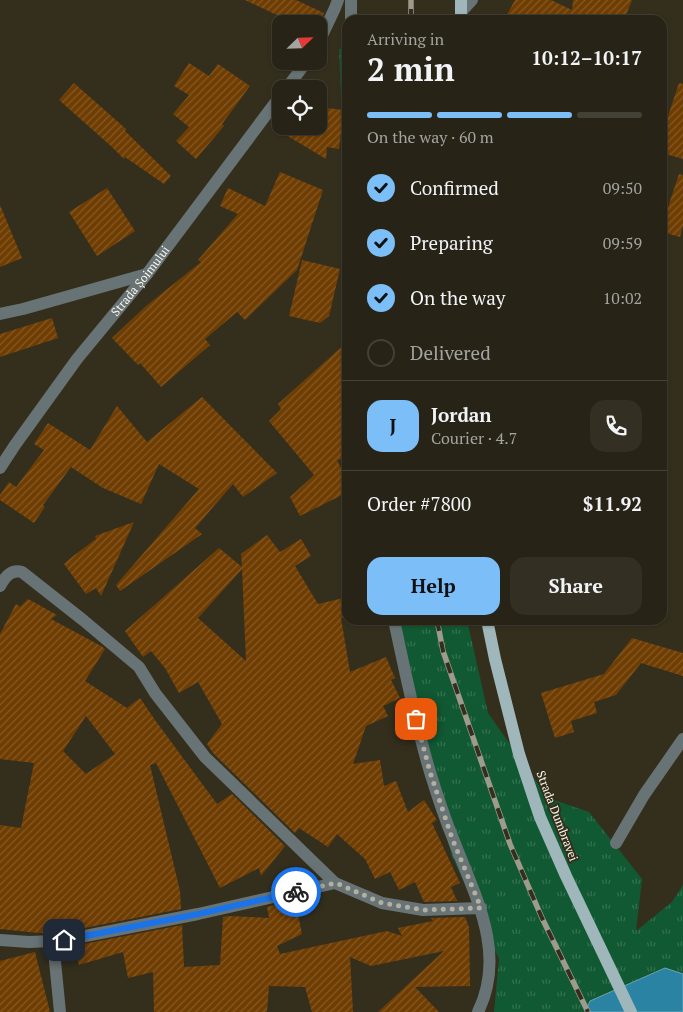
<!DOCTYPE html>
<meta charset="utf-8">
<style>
body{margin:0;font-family:"PT Serif",serif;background:#332f23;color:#f1f3f6;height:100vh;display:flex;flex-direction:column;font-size:19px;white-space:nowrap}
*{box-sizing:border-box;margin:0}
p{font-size:16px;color:#a4a4a1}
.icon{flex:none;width:28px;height:28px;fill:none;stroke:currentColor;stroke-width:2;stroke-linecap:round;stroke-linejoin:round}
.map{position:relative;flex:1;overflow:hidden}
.panel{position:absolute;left:342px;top:15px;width:325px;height:610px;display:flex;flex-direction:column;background:#272316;border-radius:15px;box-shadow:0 1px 4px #0004,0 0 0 1px #434035}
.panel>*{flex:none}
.needle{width:32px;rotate:67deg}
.tools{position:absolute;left:272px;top:15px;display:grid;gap:10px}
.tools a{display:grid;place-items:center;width:55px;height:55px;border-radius:10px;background:#272316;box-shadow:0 1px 4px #0004,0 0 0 1px #434035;font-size:25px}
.pin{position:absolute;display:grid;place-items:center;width:42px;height:42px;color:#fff;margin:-21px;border-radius:10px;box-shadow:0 2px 8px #0006}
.courier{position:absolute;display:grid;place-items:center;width:50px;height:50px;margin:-25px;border:4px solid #1a73e8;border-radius:50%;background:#fff;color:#222;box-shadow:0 1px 6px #0007}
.overview em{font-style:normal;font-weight:800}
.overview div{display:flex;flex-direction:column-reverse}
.overview{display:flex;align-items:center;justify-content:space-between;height:85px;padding:0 25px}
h1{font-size:32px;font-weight:800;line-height:38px}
.bar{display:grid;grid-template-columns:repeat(4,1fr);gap:8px 5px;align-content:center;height:60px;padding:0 25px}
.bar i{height:6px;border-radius:4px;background:#434035}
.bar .active{background:#7bbef8}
.bar p{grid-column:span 4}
.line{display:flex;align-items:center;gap:12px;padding:0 25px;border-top:1px solid #434035}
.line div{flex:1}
.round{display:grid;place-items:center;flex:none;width:52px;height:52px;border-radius:15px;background:#332f23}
ol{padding:0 25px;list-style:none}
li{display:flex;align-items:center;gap:15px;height:55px}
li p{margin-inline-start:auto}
li .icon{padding:5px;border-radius:50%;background:#7bbef8;color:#111;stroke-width:4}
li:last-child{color:#a4a4a1}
li i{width:28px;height:28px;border:2px solid #434035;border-radius:50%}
.cta{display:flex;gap:10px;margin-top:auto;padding:10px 25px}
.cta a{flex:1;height:58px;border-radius:15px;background:#7bbef8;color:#111;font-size:20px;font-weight:800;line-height:58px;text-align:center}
.cta a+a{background:#332f23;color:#f1f3f6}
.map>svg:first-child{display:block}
</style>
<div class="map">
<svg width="683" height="1012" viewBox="0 0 683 1012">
<defs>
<pattern id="grass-tufts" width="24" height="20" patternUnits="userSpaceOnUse" patternTransform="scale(1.25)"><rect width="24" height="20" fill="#115933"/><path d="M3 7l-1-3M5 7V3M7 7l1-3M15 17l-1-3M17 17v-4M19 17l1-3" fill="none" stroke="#347151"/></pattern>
<pattern id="building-hatch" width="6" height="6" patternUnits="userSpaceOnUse" patternTransform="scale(1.25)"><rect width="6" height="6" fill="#6f3d02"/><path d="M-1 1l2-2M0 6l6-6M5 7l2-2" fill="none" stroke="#845a27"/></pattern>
</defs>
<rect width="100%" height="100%" fill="#342f1d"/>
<g fill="url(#grass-tufts)">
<polygon points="339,49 348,49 347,246"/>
<polygon points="393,620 467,620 488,713 548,798 589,812 642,879 636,931 672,902 683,885 683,974 664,968 590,1001 585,1012 494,1012 499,959 451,854 409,673"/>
</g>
<polygon fill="#2b83a3" stroke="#68a5b8" points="665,968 683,974 683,1012 585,1012 590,1001"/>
<g fill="url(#building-hatch)" fill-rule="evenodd">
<polygon points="245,0 296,0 324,13 319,24 296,24"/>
<polygon points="515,0 551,0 572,10 573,0 632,0 624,20 504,20"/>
<polygon points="189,63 209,76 218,64 250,86 222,124 224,126 196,159 176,141 189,127 173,114 189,95 174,86"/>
<polygon points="74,83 126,129 125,131 171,176 164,184 125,157 124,159 112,147 59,100"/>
<polygon points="679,83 683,84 683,159 662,153 662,134"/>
<polygon points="319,107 344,110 339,149 327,147 326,159 271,126 319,126"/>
<polygon points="280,172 323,190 297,270 245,320 237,312 205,339 210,345 161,387 140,363 138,365 112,338 145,307 201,262 198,260 238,214 220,206 228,188 265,206"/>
<polygon points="679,174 683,175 683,225 680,237 662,232 662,212 666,213"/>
<polygon points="107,188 135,231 97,256 69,212"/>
<polygon points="0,205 22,258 0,267"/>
<polygon points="302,260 340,269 329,316 320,323 289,316"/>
<polygon points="52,318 58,338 0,357 0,334"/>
<polygon points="348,341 348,458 337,460 348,482 348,492 300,516 290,497 314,475 269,421 281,409 278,404"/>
<polygon points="202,397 277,473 243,497 233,484 195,528 202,534 120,591 116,585 199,489 159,464 141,504 103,488 71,467 43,505 45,507 34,523 0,500 0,495 9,482 16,487 44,450 34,444 48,423 90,450 117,406 147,442"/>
<polygon points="134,522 101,596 96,588 86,594 64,564 72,557 96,539 95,536"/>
<path d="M267 535 280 552 301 539 311 556 295 566 318 604 348 597V616L341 618 350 672 386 657 395 678 391 680 400 698 383 706 388 716 366 726 353 764 380 760 384 786 396 781 408 812 424 800 437 820 432 823 460 883 451 887 457 901 424 902 415 882 399 890 390 872 375 879 365 859 337 834 328 847 299 828 295 833 213 753 207 744 222 724 198 682 179 693 165 668 151 651 143 657 125 631 219 548 242 567 241 554ZM242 569 246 661 198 618Z"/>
<path d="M28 599 57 615 51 619 101 646 105 649 85 681 127 708 140 698 155 720 217 804 232 794 285 846 261 876 259 868 220 888 156 763 150 765 180 891 181 909 74 930 55 933H39L0 929V825L21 828 34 763 0 759V634L16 604 20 607ZM86 716 115 754 86 774 63 751Z"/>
<polygon points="632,638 683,653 683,676 641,663 616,695 594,702 597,713 571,721 574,732 555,738 541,693 604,674"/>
<polygon points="295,900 302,934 277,946 280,954 387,931 402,936 398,928 433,921 431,918 465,917 469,927 470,986 415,987 439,1012 378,1012 444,951 371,966 350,957 353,1012 312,1012 305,987 269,986 267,1012 154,1012 153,972 128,978 123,952 79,965 74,946 182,925 184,967 220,965 223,917 228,916 269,918 267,907"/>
<polygon points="35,952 50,1012 0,1012 0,961"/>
</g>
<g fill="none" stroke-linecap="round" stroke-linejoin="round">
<g stroke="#687375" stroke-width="12">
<polyline points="461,12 472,0"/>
<polyline points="351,20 351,0"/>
<polyline points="319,42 335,8 338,0"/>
<polyline points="286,89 307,61"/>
<polyline points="0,314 23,309 147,274"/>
<path id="s1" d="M0 468 15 445 77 359 147 274 281 95"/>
<path d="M0 586C5 577 11 569 22 572L83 620 139 667 155 693 205 757 335 883"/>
<path d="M394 620C405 671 415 722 430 772 437 795 445 819 454 841 475 896 507 953 478 1012"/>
<polyline points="616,843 644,795 683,739"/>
<polyline points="0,940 29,942 53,941 75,938 198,914 335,883 382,903 423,910 481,908"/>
<polyline points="53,941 60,1012"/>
</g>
<g stroke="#9fb6ba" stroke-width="12">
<polyline points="461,20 461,0"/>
<polyline points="487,620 495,659 519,754 540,817 566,876 631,1012"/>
</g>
<g stroke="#9e9a8c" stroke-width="5.5">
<g id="rail">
<polyline points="411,20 411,0"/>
<polyline points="437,620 443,651 510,844 542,918 588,1012"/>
</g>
</g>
<use href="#rail" stroke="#342f1d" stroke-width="4" stroke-dasharray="11" stroke-linecap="butt"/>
</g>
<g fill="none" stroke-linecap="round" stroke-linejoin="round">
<polyline stroke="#b3afa2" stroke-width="5" stroke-dasharray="0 9" points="296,892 336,883 382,903 423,910 481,908 452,838 430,772 416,719"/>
<polyline stroke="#1a73e8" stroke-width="6" points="64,940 198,914 296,892"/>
</g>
<g text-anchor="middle" stroke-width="4" stroke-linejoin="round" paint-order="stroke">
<g font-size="12" fill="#f7f4e9" stroke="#342f1d">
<text dy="4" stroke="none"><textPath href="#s1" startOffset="234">Strada Șoimului</textPath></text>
<text transform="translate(557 816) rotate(69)" y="4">Strada Dumbravei</text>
</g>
</g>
</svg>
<div class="tools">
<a><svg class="needle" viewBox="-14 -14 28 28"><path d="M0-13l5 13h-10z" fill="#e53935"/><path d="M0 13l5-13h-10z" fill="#a4a4a1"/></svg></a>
<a><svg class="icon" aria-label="locate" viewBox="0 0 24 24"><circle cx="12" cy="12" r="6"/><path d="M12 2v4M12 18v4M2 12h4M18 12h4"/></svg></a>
</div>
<div class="pin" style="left:416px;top:719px;background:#ea580c"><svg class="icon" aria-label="bag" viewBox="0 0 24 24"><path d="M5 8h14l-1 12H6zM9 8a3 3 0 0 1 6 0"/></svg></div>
<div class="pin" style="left:64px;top:940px;background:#1f2937"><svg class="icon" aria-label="home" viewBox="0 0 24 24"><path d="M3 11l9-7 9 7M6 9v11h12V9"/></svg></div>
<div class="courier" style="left:296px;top:892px"><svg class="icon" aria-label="bike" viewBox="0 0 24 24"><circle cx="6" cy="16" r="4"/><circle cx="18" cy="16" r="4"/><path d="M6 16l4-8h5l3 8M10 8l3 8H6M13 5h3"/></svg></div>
<section class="panel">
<div class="overview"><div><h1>2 min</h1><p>Arriving in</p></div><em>10:12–10:17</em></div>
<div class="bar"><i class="active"></i><i class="active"></i><i class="active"></i><i></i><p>On the way · 60 m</p></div>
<ol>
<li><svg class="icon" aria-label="check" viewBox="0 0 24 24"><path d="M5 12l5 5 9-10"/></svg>Confirmed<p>09:50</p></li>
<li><svg class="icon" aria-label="check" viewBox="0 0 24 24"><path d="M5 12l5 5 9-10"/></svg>Preparing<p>09:59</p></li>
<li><svg class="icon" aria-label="check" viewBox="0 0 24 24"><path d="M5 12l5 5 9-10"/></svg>On the way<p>10:02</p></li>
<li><i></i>Delivered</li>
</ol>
<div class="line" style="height:90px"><b class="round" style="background:#7bbef8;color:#111">J</b><div><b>Jordan</b><p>Courier · 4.7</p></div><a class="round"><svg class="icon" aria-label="phone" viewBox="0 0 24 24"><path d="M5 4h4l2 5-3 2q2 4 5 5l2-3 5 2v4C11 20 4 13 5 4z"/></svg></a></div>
<div class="line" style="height:65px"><div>Order #7800</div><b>$11.92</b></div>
<div class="cta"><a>Help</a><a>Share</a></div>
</section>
</div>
